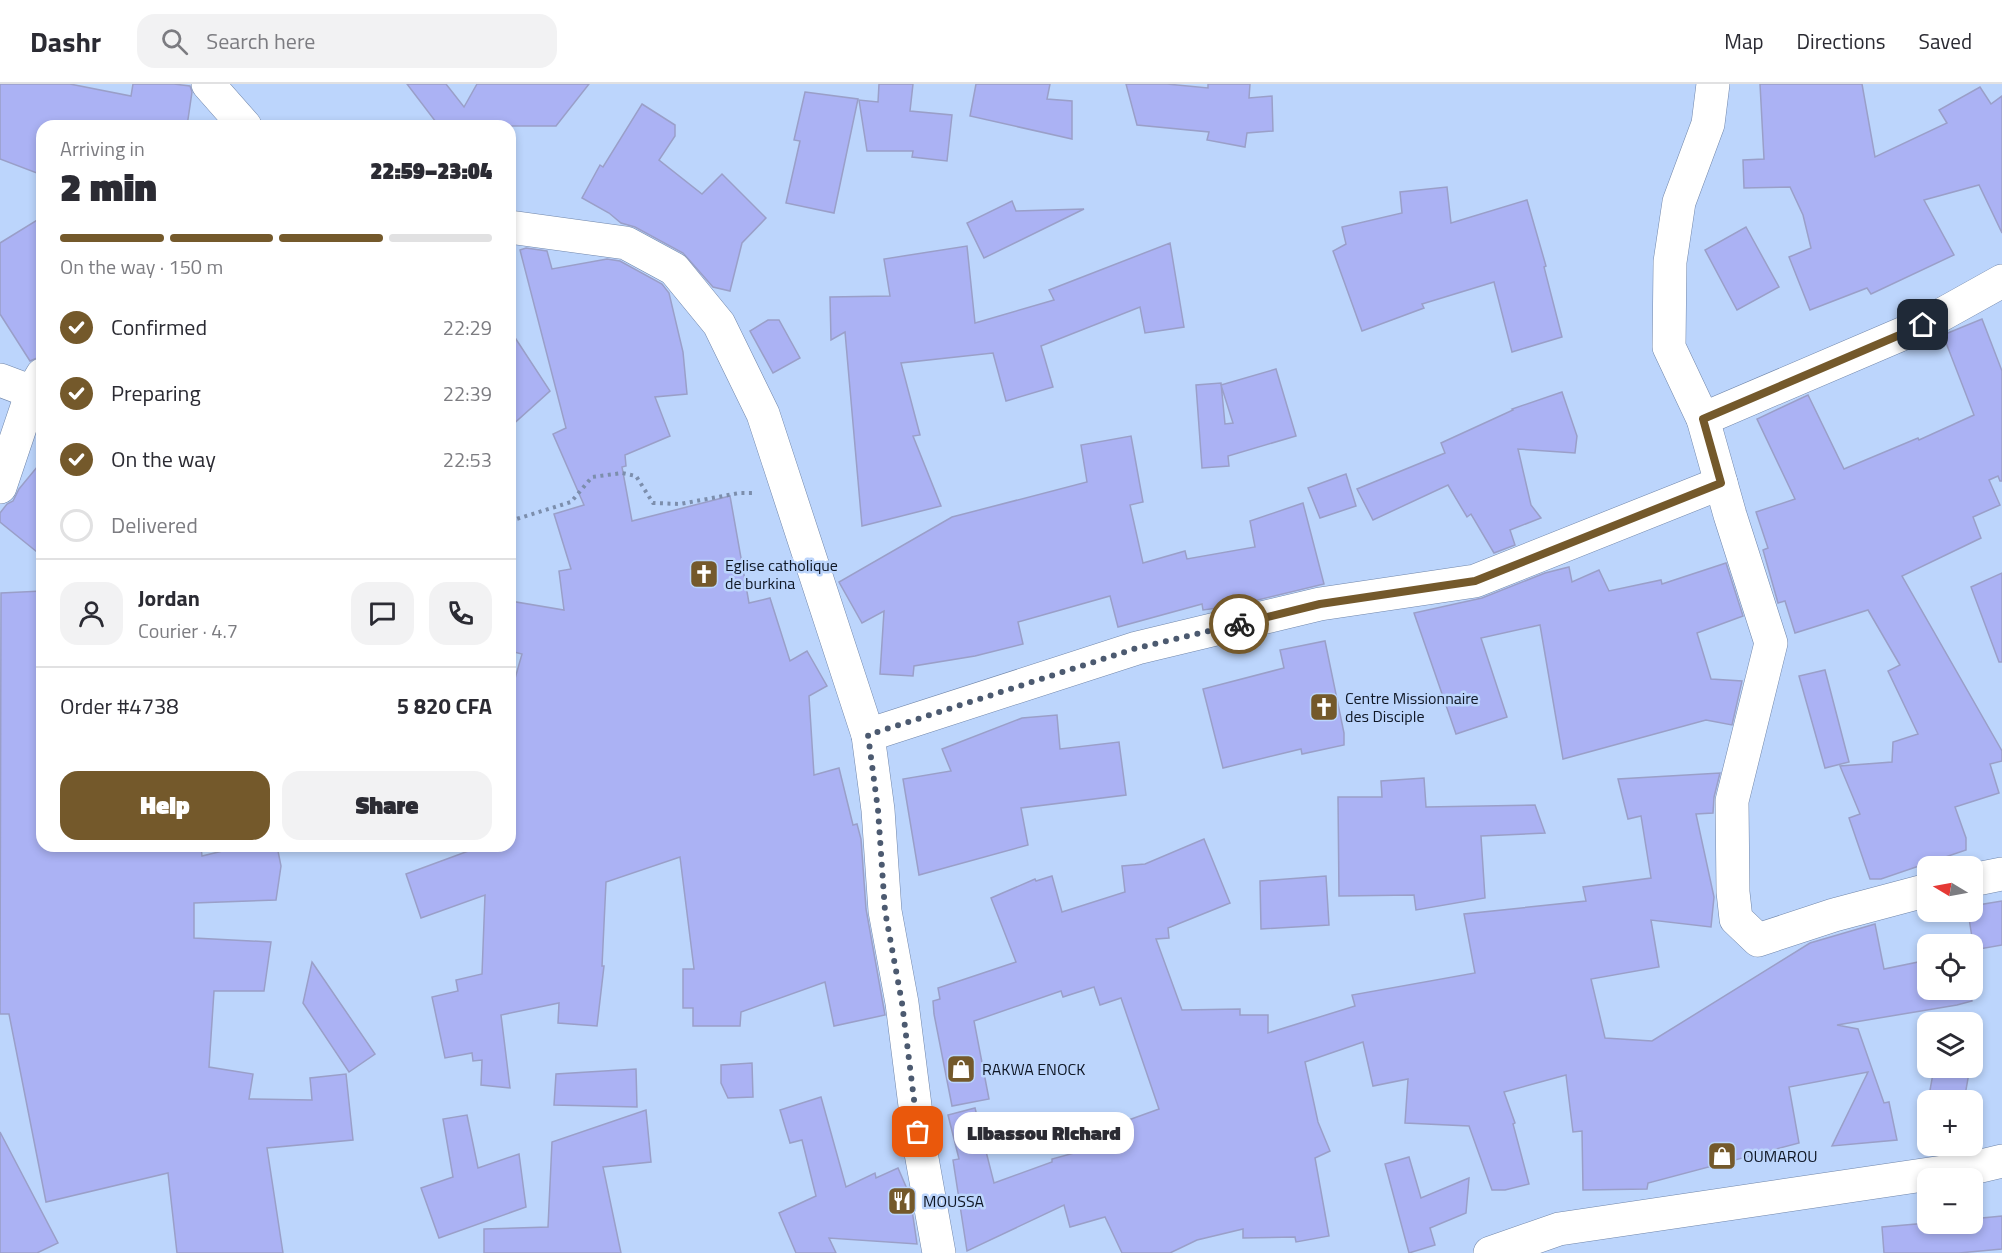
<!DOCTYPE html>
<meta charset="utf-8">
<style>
body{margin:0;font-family:"Titillium Web",sans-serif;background:#f2f2f3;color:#2b2b33;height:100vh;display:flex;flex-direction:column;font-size:22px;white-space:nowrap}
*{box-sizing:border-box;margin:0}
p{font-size:20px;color:#7c7c81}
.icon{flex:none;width:33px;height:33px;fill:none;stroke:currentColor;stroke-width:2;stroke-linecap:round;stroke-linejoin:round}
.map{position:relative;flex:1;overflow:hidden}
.sheet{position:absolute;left:36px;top:36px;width:480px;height:732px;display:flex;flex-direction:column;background:#fff;border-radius:18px;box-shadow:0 3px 9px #0003}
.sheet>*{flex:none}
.needle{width:39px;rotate:280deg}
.fabs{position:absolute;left:1917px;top:772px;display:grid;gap:12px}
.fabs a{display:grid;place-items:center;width:66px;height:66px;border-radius:12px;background:#fff;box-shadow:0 3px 9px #0003;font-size:30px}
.pin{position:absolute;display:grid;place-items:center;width:51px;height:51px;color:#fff;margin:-26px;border-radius:12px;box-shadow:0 3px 9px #0006}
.courier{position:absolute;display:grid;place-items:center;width:60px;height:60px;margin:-30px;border:4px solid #74592b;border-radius:50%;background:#fff;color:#222;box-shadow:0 2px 8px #0007}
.bubble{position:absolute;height:42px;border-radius:18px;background:#fff;box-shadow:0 3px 9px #0003;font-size:20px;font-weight:800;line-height:42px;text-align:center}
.overview em{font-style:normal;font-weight:800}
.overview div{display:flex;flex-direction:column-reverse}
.overview{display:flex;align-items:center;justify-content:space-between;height:102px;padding:0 24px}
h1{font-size:39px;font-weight:800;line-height:45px}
.bar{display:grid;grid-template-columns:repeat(4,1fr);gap:9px 6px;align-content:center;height:72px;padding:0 24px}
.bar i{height:8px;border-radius:4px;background:#e1e1e2}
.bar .on{background:#74592b}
.bar p{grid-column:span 4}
.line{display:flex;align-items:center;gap:15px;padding:0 24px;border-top:2px solid #e1e1e2}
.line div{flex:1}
.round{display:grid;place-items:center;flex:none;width:63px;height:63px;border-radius:18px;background:#f2f2f3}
ol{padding:0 24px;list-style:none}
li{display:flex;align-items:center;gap:18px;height:66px}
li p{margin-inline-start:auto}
li .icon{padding:6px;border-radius:50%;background:#74592b;color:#fff;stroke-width:4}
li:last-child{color:#7c7c81}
li i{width:33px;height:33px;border:3px solid #e1e1e2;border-radius:50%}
.cta{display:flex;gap:12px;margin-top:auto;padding:12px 24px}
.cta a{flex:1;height:69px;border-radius:18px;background:#74592b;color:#fff;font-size:24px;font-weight:800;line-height:69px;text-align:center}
.cta a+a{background:#f2f2f3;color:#2b2b33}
header{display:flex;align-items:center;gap:36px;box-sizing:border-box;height:84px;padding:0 30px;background:#fff;border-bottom:2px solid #e1e1e2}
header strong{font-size:28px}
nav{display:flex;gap:33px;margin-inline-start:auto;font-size:21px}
.search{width:420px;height:54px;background:#f2f2f3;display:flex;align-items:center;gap:15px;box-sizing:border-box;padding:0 21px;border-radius:18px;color:#7c7c81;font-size:22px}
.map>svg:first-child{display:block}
</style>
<header>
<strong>Dashr</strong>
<div class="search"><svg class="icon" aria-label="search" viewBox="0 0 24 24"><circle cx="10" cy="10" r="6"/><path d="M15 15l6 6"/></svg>Search here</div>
<nav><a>Map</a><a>Directions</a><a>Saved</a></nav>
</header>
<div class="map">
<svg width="2002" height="1169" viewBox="0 0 2002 1169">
<rect width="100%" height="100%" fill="#bcd5fc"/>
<g fill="#abb2f4" stroke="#9a9fc8" stroke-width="1.5">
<polygon points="0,0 70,0 131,12 133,0 174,0 190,2 192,8 187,42 42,42 42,91 0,75"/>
<polygon points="407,0 446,0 464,23 477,0 589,0 556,42 439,42"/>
<polygon points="879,0 913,0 910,27 952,31 947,77 912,73 913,67 867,67 859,16 878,18"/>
<polygon points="976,0 1050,0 1047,15 1072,17 1072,55 970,32"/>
<polygon points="1126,0 1167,0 1208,4 1208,0 1250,0 1249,14 1272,12 1273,47 1247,49 1245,63 1207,56 1209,48 1137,41"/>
<polygon points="1760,0 1862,0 1875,73 1947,39 1939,26 1980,3 1991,20 2002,12 2002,149 1979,101 1924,116 1954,171 1871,210 1867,204 1810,226 1789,173 1811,164 1803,131 1790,103 1744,104 1743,76 1764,75"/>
<polygon points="805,8 858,15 834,129 786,119 800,57 794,56"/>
<polygon points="642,20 675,41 675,52 659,76 702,110 722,90 766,134 742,159 730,207 713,203 683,169 635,143 621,139 609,129 582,114 600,81 603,83"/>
<polygon points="1447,103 1451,139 1527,116 1546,182 1544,183 1562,253 1512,268 1494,198 1422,220 1424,224 1362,247 1333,167 1346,160 1342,143 1402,129 1400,108"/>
<polygon points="1012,117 1016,127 1084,125 984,174 967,139"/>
<polygon points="42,133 42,272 30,277 0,230 0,159"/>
<polygon points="1746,143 1779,203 1737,226 1705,166"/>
<polygon points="1170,159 1184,243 1145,249 1140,223 1041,262 1053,303 1006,317 993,269 901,279 920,351 913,352 941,422 862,442 845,248 831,256 830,213 890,212 884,175 967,162 975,239 1054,216 1049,206"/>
<polygon points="526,164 547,167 552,185 607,175 620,177 662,200 669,209 683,268 687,310 655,313 670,352 625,371 626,382 622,383 632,437 730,412 749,519 770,514 790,577 807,567 827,602 809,612 814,691 839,684 853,741 857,740 861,755 866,825 885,931 834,942 825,898 741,928 740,942 693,942 693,924 683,924 683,885 694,885 680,773 606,798 602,882 604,882 597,942 558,939 559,919 501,931 510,1004 481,1001 482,976 473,977 472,969 445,974 432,913 458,907 456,896 482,890 485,811 421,834 406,790 482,762 510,762 510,612 522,570 510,567 510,517 564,526 559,487 571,485 554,430 584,421 553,350 566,344 520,166"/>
<polygon points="1982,235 2002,287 2002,397 2000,397 1998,392 1989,396 2000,421 1973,433 1981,454 1902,492 2002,667 2002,677 1990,680 1999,709 1955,723 1966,754 1966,766 1881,795 1870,795 1849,734 1860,730 1840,682 1892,678 1893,658 1918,650 1888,587 1900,581 1868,526 1795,549 1785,517 1778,519 1763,466 1768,464 1756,428 1795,415 1757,335 1808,311 1844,385 1918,354 1919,356 1974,331 1943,251"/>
<polygon points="768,236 779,236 800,274 773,289 750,247"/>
<polygon points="510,246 550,307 510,343"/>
<polygon points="1276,285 1296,352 1228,372 1229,382 1202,384 1196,301 1221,299 1225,340 1233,339 1221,301"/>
<polygon points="1562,308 1577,352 1575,369 1518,365 1531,421 1541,434 1510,446 1515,461 1494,469 1471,430 1467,433 1448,401 1373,436 1357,405 1445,369 1441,359 1513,326 1512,325"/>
<polygon points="1131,352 1143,418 1130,421 1143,479 1185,467 1187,475 1255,463 1250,437 1303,419 1324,500 1233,522 1203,526 1202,520 1118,543 1110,512 1018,538 1023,560 975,572 914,582 913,592 880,590 884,527 862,539 839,498 952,433 1087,398 1081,361"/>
<polygon points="42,377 42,472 0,438 0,429 7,420 13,417 19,405"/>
<polygon points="1346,390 1356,422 1320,434 1308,404"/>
<polygon points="1726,479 1743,532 1697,549 1711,595 1742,597 1732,641 1706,636 1563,675 1540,541 1481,554 1507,633 1456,650 1414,529 1482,514 1545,489 1569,483 1572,498 1599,486 1609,507 1661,496 1662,500"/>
<polygon points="2002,489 2002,578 1999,578 1971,503"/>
<polygon points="42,507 42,762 56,762 56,766 106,762 164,762 164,764 201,762 202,772 243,762 277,762 281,782 276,816 194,819 194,854 271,858 264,907 214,907 209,983 253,990 249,1015 312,1016 310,994 346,990 353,1056 267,1064 283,1169 177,1169 168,1089 46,1118 9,930 0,930 1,509"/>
<polygon points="1325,557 1344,649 1344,661 1302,670 1301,665 1223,684 1203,605 1284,584 1280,566"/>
<polygon points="1825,586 1849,678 1825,684 1799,592"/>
<polygon points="1057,631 1060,665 1119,658 1126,711 1021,724 1028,761 919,791 903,695 951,687 942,665 1022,634"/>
<polygon points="1720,689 1714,713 1713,729 1696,730 1714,813 1711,843 1651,836 1659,883 1591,895 1605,954 1652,957 1810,859 1875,840 1884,885 1928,876 1928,906 1970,906 1972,917 1957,921 1837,941 1858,945 1884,1019 1889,1018 1897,1056 1832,1062 1868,988 1789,1003 1799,1059 1648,1099 1647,1105 1583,1106 1582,1047 1573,1048 1566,991 1504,1008 1515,1039 1513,1040 1529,1100 1505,1106 1492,1106 1469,1042 1405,1039 1408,995 1373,1002 1363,958 1305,978 1318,1038 1330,1067 1315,1074 1329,1152 1296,1158 1295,1153 1243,1154 1243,1145 1197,1156 1170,1169 1122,1169 1105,1133 1070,1143 1064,1121 967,1167 953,1076 959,1075 948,1031 975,1024 994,1099 1052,1078 1052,1075 1107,1060 1101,1046 1159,1025 1121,914 1100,921 1094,903 1063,913 1061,907 974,937 989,1015 952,1022 934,930 933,917 940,915 938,904 1016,878 991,814 1035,795 1036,797 1052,792 1062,828 1125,808 1122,782 1145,780 1204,755 1230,819 1168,844 1169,854 1156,855 1182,926 1240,925 1240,931 1268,931 1268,949 1355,922 1352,911 1475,889 1464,830 1586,817 1583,803 1651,794 1641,732 1628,735 1618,695"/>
<polygon points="1424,694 1426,723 1535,721 1545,749 1481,752 1485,814 1416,826 1414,811 1339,812 1338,713 1382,713 1381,697"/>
<polygon points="1326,792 1329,841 1261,845 1260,797"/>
<polygon points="2002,817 2002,861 1974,866 1968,828 1972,828 1972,822"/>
<polygon points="312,878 375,970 349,988 303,919"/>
<polygon points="752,979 753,1013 728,1014 721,999 721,981"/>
<polygon points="1934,984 1969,989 1964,1017 1928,1017"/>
<polygon points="636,985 637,1023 554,1021 556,990"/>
<polygon points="821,1013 846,1103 875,1089 876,1094 898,1084 910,1112 917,1160 829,1154 836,1169 796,1169 779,1129 816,1112 802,1056 790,1059 780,1026"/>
<polygon points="646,1026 651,1078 603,1083 621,1169 484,1169 484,1145 548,1143 552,1058"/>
<polygon points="467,1031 478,1084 519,1070 526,1123 439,1154 421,1104 453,1093 443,1035"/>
<polygon points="0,1048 58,1159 37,1169 0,1169"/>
<polygon points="1409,1073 1421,1114 1469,1094 1466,1129 1430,1144 1435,1161 1409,1169 1385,1080"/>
<polygon points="2002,1132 2002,1165 1959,1169 1884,1169 1882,1143 1928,1139 1972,1140 1972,1135"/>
</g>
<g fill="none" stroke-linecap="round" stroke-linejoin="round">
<g stroke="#7086aa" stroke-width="34">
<g id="minor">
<polyline points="208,0 245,42"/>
<polyline points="1713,0 1708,40 1679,118 1670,178 1669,263 1703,335 1730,431 1771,559 1732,717 1733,808 1736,835 1758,856 1834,831 1928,806"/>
<polyline points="510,143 626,159 674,185 719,240 763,330 868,651 878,726 885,827 902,919 921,1069 939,1169"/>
<polyline points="0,296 32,308"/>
<polyline points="1703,335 1923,241 2002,197"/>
<polyline points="0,403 32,308 42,291"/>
<polyline points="868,651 1137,564 1320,520 1475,497 1721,399"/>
<polyline points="1972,796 2002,790"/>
<polyline points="1490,1169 1559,1145 1977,1083 2002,1077"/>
</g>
</g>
<polyline stroke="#7c8eac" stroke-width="4" stroke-dasharray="3 4.5" stroke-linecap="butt" points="510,437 571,418 592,393 622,389 636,392 653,419 680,420 739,409 754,409"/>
<use href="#minor" stroke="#fff" stroke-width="33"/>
</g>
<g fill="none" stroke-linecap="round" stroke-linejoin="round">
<polyline stroke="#4c5a70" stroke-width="6" stroke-dasharray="0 10.8" points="918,1048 902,919 885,827 878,726 868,651 1137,564 1239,540"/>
<polyline stroke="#74592b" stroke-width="8" points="1239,540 1320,520 1475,497 1721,399 1703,335 1923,241"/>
</g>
<defs>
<g id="church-square" transform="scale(1.5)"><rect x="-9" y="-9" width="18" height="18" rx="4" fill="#74592b" stroke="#bcd5fc"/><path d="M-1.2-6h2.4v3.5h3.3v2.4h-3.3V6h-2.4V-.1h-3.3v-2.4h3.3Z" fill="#fff"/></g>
<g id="shop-square" transform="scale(1.5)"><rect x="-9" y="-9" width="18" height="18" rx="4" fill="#74592b" stroke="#bcd5fc"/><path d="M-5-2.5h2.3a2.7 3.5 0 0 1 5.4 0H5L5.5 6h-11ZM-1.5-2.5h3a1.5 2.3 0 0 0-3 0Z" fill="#fff"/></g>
<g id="restaurant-square" transform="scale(1.5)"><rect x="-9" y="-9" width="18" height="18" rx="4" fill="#74592b" stroke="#bcd5fc"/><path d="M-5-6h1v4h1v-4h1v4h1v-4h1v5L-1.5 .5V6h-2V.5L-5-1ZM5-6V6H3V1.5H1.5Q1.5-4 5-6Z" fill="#fff"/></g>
</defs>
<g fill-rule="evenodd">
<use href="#church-square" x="704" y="490"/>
<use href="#church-square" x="1324" y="623"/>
<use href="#shop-square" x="961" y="985"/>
<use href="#shop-square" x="1722" y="1072"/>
<use href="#restaurant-square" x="902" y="1117"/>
</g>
<g text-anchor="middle" stroke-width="5" stroke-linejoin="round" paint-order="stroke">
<g font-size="16" fill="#0f1725" stroke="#bcd5fc" text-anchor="start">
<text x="725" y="487">Eglise catholique<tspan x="725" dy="18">de burkina</tspan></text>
<text x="1345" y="620">Centre Missionnaire<tspan x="1345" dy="18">des Disciple</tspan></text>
<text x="982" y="991">RAKWA ENOCK</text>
<text x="1743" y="1078">OUMAROU</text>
<text x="923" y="1123">MOUSSA</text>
</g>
</g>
</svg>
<div class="fabs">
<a><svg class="needle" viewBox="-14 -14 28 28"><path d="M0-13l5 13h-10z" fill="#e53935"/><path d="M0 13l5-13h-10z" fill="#7c7c81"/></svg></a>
<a><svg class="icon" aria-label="locate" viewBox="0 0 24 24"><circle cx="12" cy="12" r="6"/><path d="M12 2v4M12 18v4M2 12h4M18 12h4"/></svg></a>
<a><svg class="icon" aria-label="layers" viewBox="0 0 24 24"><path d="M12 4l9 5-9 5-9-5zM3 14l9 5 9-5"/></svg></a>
<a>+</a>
<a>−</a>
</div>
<div class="pin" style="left:918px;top:1048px;background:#ea580c"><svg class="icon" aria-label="bag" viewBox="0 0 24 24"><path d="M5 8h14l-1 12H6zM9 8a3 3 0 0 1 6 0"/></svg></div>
<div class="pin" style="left:1923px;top:241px;background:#1f2937"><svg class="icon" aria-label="home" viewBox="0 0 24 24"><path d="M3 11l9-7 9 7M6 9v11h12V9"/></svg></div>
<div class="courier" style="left:1239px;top:540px"><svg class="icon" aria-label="bike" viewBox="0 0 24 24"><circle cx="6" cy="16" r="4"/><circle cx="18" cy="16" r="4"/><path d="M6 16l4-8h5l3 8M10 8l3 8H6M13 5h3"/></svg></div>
<div class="bubble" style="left:954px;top:1028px;width:180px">Libassou Richard</div>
<section class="sheet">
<div class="overview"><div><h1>2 min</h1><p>Arriving in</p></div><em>22:59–23:04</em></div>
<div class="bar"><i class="on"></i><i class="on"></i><i class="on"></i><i></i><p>On the way · 150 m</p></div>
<ol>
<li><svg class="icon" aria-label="check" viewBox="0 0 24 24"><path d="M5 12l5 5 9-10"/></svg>Confirmed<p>22:29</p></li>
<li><svg class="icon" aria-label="check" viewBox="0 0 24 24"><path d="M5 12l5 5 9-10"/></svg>Preparing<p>22:39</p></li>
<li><svg class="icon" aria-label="check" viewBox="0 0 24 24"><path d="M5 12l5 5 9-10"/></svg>On the way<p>22:53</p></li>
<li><i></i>Delivered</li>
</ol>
<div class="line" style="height:108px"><a class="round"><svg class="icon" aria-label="person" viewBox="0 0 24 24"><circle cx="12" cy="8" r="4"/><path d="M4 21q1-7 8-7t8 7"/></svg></a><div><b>Jordan</b><p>Courier · 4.7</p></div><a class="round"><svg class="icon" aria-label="chat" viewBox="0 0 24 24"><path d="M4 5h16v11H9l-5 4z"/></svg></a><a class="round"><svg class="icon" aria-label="phone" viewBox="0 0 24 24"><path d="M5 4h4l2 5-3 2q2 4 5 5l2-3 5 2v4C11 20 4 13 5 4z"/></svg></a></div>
<div class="line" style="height:78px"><div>Order #4738</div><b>5 820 CFA</b></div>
<div class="cta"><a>Help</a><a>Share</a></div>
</section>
</div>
